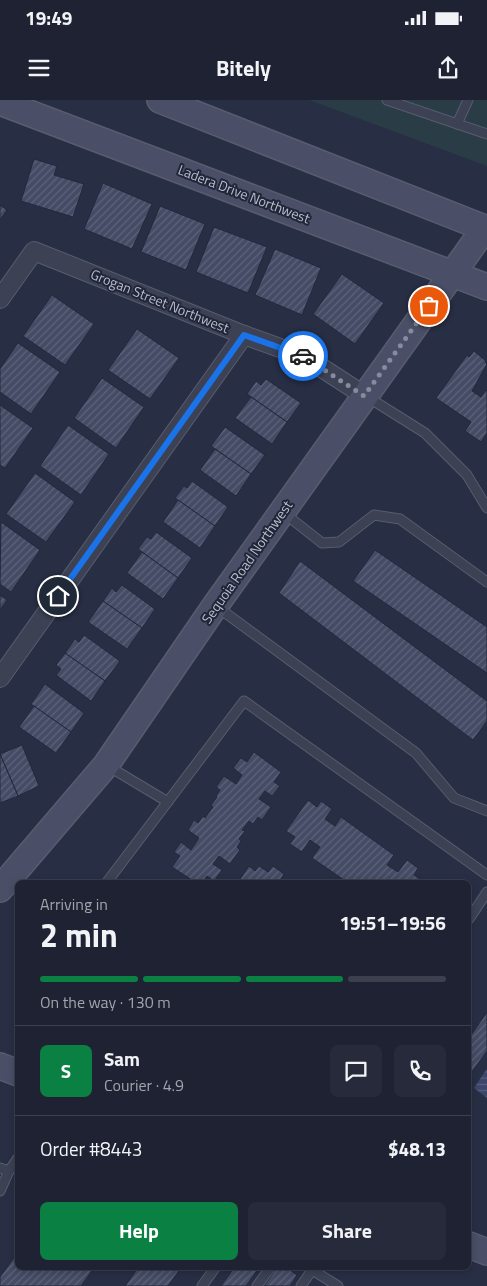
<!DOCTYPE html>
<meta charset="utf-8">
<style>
body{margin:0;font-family:"Titillium Web",sans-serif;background:#262a3b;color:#f1f3f6;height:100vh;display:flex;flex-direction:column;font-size:19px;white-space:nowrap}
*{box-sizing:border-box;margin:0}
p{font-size:16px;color:#a1a4ac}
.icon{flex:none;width:28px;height:28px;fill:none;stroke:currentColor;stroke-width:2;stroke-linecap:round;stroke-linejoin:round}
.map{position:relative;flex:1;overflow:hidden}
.drawer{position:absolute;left:15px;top:780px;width:456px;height:390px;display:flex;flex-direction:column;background:#1e2233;border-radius:8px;box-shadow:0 2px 8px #0003,0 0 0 1px #3c3f4e}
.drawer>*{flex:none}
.pin{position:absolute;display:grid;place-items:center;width:42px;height:42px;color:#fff;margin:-21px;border:2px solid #fff;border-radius:50%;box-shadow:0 1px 5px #0007}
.courier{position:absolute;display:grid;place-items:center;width:50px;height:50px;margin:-25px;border:4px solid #1a73e8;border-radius:50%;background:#fff;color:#222;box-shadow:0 1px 6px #0007}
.head em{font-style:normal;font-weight:700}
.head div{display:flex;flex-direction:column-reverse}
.head{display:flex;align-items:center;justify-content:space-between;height:85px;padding:0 25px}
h1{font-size:32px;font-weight:700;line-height:38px}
.bar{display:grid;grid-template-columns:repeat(4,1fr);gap:8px 5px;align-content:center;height:60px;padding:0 25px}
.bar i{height:6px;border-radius:4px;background:#3c3f4e}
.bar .current{background:#0b8043}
.bar p{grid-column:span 4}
.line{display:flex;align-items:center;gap:12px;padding:0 25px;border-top:1px solid #3c3f4e}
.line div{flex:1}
.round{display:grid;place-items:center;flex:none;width:52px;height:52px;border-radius:8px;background:#262a3b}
.button{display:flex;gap:10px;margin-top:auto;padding:10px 25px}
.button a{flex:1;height:58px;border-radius:8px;background:#0b8043;color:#fff;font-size:20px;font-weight:700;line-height:58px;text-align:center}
.button a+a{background:#262a3b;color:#f1f3f6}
.status{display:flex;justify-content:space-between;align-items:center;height:35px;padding:0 25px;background:#1e2233;direction:ltr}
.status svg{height:14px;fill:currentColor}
header{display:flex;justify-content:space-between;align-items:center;height:65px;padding:0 25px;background:#1e2233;font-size:22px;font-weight:700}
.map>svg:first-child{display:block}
</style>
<div class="status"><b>19:49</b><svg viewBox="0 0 49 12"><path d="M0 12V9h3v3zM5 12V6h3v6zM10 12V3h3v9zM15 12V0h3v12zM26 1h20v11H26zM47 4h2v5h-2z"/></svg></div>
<header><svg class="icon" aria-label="menu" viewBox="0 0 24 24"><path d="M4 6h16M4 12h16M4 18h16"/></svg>Bitely<svg class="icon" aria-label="share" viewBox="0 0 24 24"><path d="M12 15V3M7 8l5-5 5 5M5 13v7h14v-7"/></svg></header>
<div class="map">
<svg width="487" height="1186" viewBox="0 0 487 1186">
<defs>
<pattern id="water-rules" width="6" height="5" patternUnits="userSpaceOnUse" patternTransform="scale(1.25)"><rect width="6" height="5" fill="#3c466b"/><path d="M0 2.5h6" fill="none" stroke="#565f7f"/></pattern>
<pattern id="building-hatch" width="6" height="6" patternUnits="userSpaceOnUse" patternTransform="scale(1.25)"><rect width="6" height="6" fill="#444b64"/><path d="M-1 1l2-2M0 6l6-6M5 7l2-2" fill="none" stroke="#5d6379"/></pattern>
</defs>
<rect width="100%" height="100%" fill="#282e44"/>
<polygon fill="#2a3c45" points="309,0 487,0 487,66"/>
<polygon fill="url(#water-rules)" points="486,970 487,970 487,998 474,988"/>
<g fill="url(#building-hatch)" stroke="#23283b">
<polygon points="34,59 57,66 54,75 84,84 73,117 21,101"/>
<polygon points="103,83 152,104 132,149 84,129"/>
<polygon points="0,105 7,110 0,120"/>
<polygon points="160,106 205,124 186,170 141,152"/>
<polygon points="214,127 267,147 248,193 196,172"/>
<polygon points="275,149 321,168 302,215 255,195"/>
<polygon points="342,174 384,203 355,244 313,214"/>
<polygon points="52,195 94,224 65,265 23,236"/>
<polygon points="137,229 179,258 150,299 108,270"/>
<polygon points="18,243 60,272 31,314 0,292 0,269"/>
<polygon points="474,251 486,261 485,262 487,264 472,291 481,297 486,290 487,291 487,333 481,342 465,331 471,322 436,298 467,255 469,257"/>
<polygon points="102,278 144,307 116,348 74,318"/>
<polygon points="266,279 301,303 287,322 247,294 256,281 261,285"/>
<polygon points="251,297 287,322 272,344 235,318"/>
<polygon points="0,305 33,328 5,368 0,365"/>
<polygon points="68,325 109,354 81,395 40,366"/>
<polygon points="225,327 265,355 251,374 211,346"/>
<polygon points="215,349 251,374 236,396 200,370"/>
<polygon points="35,373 75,402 46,442 6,414"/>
<polygon points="192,381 228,407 215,426 175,398 184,386 187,388"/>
<polygon points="178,400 215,426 200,448 163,422"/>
<polygon points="1,422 40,450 11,492 0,484"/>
<polygon points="156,432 192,458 178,478 138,449 147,437 151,439"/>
<polygon points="375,450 487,527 487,573 353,481"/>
<polygon points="142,452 178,478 163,499 127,473"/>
<polygon points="300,461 487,601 487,621 473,640 279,493"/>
<polygon points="122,485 155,509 142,528 103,501 112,488 116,492"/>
<polygon points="0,495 7,500 0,510"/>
<polygon points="103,501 142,528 127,549 88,522"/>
<polygon points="84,535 120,561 105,581 65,553 75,539 79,542"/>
<polygon points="65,553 105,581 91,601 56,575 61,569 56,565"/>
<polygon points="45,584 84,613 71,632 31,604"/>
<polygon points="34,606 71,632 56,653 19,627"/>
<polygon points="22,645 39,686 18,696 0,654"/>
<polygon points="254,652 281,672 274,682 280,686 272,696 265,691 259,699 271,707 262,720 258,717 253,724 249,721 242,730 245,731 239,739 241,741 237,747 240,750 230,764 219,756 213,764 222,770 214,781 207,776 203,782 195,782 172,767 180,756 174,752 181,742 191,750 199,738 188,730 194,720 198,723 203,716 205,718 213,707 211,705 217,697 216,696 220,690 216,687 224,676 236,684 242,675 233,668 241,658 247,662"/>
<polygon points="0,654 18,696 0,703"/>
<polygon points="308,700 317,707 321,701 332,709 325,719 335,726 341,717 394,755 387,765 398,772 407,760 418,768 414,775 423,781 422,782 347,782 312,758 320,747 310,740 302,752 290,744 295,737 286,731"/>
<polygon points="249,766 255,771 259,766 268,772 273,766 284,774 279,782 238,782"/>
<polygon points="487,912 487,951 469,976 469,938"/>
<polygon points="18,1152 18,1168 94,1168 81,1186 0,1186 0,1177"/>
<polygon points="138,1168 181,1168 168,1186 125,1186"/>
<polygon points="234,1168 259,1168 246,1186 221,1186"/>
<polygon points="277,1168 287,1168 297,1175 290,1186 264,1186"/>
</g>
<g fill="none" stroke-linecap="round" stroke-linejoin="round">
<g stroke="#585c6e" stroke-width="11">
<g id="lane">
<polyline points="387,0 487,34"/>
<polyline points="457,24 468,0"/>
<polyline points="366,296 425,333 467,375 487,408"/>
<polyline points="284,413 322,443 339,442 374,415 400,419 487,482"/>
<polyline points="216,506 416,653 454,698 487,711"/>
<polyline points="108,666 168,702"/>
<polyline points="107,782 244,601 487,775"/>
<polyline points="469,819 487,792"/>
<polyline points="0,1068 9,1071 18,1058"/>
<polyline points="0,1091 9,1071"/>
<polyline points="309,1168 338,1186"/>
<polyline points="202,1186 215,1168"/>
<polyline points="257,1186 270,1168"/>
<polyline points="301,1186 312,1170"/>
</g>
</g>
<g stroke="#585c6e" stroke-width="20">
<g id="street">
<polyline points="0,199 34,151 244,235 305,257 365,296"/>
<polyline points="0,578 244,235"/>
</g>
</g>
<g stroke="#585c6e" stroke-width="28">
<g id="secondary">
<polyline points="160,0 487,129"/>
<polyline points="0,2 487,187"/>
<polyline points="0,789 106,665 215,506 485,128"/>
<polyline points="0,966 18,973"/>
<polyline points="469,1145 487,1152"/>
</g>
</g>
<use href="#lane" stroke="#3c4154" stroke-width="9"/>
<use href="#street" stroke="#3c4154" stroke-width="18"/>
<use href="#secondary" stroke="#4a4f67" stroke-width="25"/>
</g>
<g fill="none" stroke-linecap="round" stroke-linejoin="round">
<polyline stroke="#878b9d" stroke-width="5" stroke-dasharray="0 9" points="303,256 364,296 429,206"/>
<polyline stroke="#1a73e8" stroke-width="6" points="58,496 244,235 303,256"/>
</g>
<g text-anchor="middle" stroke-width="4" stroke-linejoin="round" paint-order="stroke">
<g font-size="14" fill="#babdcd" stroke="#212639">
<text transform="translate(244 94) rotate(21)" y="5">Ladera Drive Northwest</text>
<text transform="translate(160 201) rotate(22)" y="5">Grogan Street Northwest</text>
<text transform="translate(247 462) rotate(-55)" y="5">Sequoia Road Northwest</text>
</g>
</g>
</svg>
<div class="pin" style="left:429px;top:206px;background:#ea580c"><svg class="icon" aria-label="bag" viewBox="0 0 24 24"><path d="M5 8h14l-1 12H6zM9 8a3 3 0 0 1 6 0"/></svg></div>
<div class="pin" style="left:58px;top:496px;background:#1f2937"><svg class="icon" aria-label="home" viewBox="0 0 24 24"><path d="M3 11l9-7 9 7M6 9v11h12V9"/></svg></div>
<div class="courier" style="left:303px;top:256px"><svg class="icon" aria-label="car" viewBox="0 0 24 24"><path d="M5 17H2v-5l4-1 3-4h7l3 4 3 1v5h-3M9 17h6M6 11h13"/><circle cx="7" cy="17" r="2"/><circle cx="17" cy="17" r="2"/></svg></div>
<section class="drawer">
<div class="head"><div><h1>2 min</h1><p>Arriving in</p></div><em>19:51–19:56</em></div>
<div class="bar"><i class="current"></i><i class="current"></i><i class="current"></i><i></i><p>On the way · 130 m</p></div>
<div class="line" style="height:90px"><b class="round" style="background:#0b8043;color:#fff">S</b><div><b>Sam</b><p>Courier · 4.9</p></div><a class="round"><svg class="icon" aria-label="chat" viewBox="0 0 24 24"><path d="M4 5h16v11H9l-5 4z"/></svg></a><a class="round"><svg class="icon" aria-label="phone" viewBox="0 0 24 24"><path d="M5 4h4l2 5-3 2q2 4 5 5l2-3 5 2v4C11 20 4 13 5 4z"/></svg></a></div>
<div class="line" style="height:65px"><div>Order #8443</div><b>$48.13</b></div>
<div class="button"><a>Help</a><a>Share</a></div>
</section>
</div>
